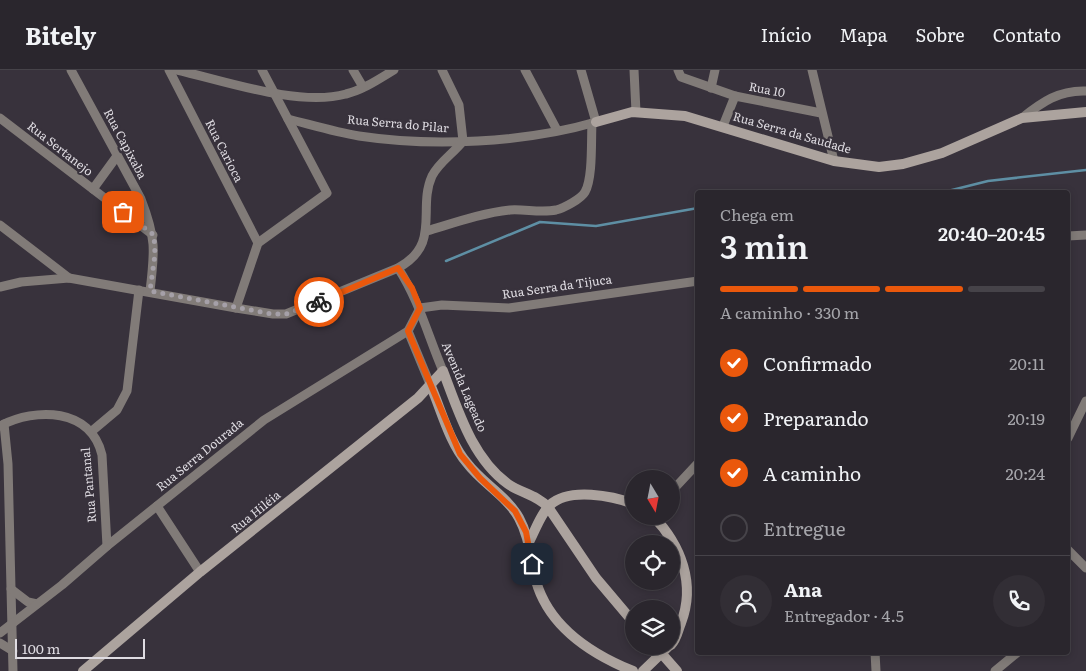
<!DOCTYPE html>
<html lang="pt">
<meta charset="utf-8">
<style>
body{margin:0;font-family:Literata,serif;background:#322e35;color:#f1f3f6;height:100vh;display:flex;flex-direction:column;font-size:19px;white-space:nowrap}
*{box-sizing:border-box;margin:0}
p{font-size:16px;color:#a5a5aa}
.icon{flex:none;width:28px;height:28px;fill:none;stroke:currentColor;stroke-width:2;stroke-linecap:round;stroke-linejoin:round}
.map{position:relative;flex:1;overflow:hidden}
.side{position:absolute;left:695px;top:120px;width:375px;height:465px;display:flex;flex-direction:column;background:#2a262d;border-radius:5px;box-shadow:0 2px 8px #0003,0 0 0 1px #464349}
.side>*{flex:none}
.needle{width:32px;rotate:170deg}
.buttons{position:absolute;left:625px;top:400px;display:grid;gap:10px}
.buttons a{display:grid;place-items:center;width:55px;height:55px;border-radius:50%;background:#2a262d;box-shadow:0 2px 8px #0003,0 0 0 1px #464349;font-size:25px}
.scale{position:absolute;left:15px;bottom:12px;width:130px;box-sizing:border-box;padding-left:5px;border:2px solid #dfdce2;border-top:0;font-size:14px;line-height:18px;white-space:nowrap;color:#dfdce2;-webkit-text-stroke:4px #38323c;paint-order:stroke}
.pin{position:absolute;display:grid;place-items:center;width:42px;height:42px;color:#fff;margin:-21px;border-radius:10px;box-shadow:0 2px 8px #0006}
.courier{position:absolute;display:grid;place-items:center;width:50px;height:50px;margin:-25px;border:4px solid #ea580c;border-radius:50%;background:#fff;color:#222;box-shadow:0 1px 6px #0007}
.overview em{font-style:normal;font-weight:600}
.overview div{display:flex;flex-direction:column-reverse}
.overview{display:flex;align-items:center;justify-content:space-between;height:85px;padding:0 25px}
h1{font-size:32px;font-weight:600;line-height:38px}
.bar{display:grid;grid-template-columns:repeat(4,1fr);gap:8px 5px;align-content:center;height:60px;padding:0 25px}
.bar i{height:6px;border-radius:4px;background:#464349}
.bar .on{background:#ea580c}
.bar p{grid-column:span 4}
.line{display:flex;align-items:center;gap:12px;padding:0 25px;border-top:1px solid #464349}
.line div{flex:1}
.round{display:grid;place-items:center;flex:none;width:52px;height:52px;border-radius:26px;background:#322e35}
ol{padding:0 25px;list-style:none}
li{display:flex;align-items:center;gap:15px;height:55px}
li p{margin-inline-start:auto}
li .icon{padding:5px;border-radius:50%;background:#ea580c;color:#fff;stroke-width:4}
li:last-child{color:#a5a5aa}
li i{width:28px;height:28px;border:2px solid #464349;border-radius:50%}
header{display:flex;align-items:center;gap:30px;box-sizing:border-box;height:70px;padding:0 25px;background:#2a262d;border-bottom:1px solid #464349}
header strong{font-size:24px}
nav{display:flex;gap:28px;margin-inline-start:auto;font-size:18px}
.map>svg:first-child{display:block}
</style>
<header>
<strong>Bitely</strong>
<nav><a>Início</a><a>Mapa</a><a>Sobre</a><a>Contato</a></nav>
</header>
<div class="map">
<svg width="1086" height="601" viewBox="0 0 1086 601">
<rect width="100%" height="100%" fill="#38323c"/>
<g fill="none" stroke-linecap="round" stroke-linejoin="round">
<g stroke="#5e8fa4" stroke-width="2.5">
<polyline points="944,122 988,111 1086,100"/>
<polyline points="446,191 540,152 596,156 698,138"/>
</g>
<g stroke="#817b78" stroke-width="9">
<path d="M71 0 141 129C156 168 155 180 150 221"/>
<polyline points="169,0 258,173"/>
<path d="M177 0C225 11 299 37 346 24 363 20 379 9 394 0"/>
<polyline points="353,0 363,17"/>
<polyline points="525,0 557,60"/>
<polyline points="634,0 636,42"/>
<polyline points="678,0 681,7 735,26 821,43"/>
<polyline points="812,0 834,91"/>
<polyline points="711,18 715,0"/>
<polyline points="0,48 153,165"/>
<path d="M1022 48C1042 32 1059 20 1086 21"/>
<path d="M288 49C312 55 335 62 359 66 432 77 524 73 596 52L581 0"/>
<polyline points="723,56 735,26"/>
<polyline points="93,119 117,86"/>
<polyline points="0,155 69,208"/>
<path d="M427 161C454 153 482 143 510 140 525 139 541 143 556 140 564 138 581 129 585 122 593 108 591 71 592 53"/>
<polyline points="1068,166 1086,165"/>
<path d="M398 198C419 230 428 266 443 301"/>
<path d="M0 217 21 212 69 208 236 238 273 244H286L398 198C442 174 417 139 432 106 439 92 454 83 463 71L459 35 442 0"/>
<polyline points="236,238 258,173 327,123 262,0"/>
<polyline points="420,238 442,235 509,238 698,211"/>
<polyline points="408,261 430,314"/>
<polyline points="4,354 8,394 13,601"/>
<path d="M0 356C36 337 91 338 102 385L107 476"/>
<polyline points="92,361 117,340 127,321 139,220"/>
<polyline points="1068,368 1086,331"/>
<polyline points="671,422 698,393"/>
<polyline points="157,436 200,502"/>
<polyline points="1068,480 1086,498"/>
<polyline points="11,519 28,532 37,534"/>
<polyline points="0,563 62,515 107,476 264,350 408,261 420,238"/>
<polyline points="0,573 13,581"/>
<polyline points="875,582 876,601"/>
<polyline points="995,601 1018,582"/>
</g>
<g stroke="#aca39e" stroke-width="10">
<polyline points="596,52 632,42 685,46 834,91 879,97 903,94 942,83 1022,48 1086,42"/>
<path d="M430 314C441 339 449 372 467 393 482 413 507 426 519 448 530 468 530 489 536 511 549 557 591 584 633 601"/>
<path d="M653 446C681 475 696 514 681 553 678 560 677 569 671 575"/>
<path d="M529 472C535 461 541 443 550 435 569 417 613 426 634 434"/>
<polyline points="655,576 677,601"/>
<path d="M83 601 200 502 418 328 443 301C458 340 472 388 508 414 521 423 537 425 548 437L596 508 634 553"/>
<polyline points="643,601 669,576"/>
</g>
</g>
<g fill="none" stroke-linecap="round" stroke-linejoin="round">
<polyline stroke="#a5a0a8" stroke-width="5" stroke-dasharray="0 9" points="123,142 154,165 155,184 150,221 272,244 286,244 319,232"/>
<polyline stroke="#ea580c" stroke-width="6" points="319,232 398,198 412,218 420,238 408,261 460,384 480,408 515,441 526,462 532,494"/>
</g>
<g text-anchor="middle" stroke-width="4.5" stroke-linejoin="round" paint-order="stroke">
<g font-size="12" fill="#dfdce2" stroke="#38323c">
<text transform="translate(767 20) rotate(11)" y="4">Rua 10</text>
<text transform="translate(398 54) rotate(5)" y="4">Rua Serra do Pilar</text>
<text transform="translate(792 63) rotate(16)" y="4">Rua Serra da Saudade</text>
<text transform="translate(125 74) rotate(62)" y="4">Rua Capixaba</text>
<text transform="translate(60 79) rotate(38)" y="4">Rua Sertanejo</text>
<text transform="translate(224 81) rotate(63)" y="4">Rua Carioca</text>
<text transform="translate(557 217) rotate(-8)" y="4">Rua Serra da Tijuca</text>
<text transform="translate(464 317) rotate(67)" y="4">Avenida Lageado</text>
<text transform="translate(200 385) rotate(-39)" y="4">Rua Serra Dourada</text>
<text transform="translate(89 415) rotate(-95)" y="4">Rua Pantanal</text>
<text transform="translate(256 442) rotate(-39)" y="4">Rua Hiléia</text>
</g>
</g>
</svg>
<div class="buttons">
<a><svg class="needle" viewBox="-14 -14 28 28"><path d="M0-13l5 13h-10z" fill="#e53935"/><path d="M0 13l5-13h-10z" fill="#a5a5aa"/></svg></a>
<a><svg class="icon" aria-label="locate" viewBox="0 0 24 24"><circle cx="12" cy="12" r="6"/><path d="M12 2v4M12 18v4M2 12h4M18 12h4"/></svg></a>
<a><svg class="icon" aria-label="layers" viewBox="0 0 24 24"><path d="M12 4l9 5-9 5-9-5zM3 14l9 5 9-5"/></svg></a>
</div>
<div class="scale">100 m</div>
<div class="pin" style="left:123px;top:142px;background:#ea580c"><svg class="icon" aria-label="bag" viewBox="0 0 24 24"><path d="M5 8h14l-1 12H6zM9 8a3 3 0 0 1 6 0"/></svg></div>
<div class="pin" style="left:532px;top:494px;background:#1f2937"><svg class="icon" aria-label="home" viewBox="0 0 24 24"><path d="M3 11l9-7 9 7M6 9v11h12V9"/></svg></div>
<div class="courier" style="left:319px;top:232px"><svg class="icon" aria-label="bike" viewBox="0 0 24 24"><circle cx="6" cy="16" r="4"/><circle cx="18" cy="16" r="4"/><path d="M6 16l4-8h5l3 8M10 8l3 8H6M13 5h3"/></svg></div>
<section class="side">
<div class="overview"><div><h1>3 min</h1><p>Chega em</p></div><em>20:40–20:45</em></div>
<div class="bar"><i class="on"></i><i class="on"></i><i class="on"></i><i></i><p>A caminho · 330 m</p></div>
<ol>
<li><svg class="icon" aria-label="check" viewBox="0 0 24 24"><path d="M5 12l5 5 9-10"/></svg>Confirmado<p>20:11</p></li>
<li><svg class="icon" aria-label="check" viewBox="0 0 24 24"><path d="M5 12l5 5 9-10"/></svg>Preparando<p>20:19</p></li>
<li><svg class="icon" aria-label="check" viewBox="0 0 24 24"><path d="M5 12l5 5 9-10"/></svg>A caminho<p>20:24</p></li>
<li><i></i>Entregue</li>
</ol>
<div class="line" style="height:90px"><a class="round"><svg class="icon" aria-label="person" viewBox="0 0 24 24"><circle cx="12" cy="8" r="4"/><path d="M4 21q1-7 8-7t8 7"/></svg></a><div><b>Ana</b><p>Entregador · 4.5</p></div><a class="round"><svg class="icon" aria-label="phone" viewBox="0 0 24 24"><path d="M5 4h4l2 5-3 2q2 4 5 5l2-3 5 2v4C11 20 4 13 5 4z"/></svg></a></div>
</section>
</div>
